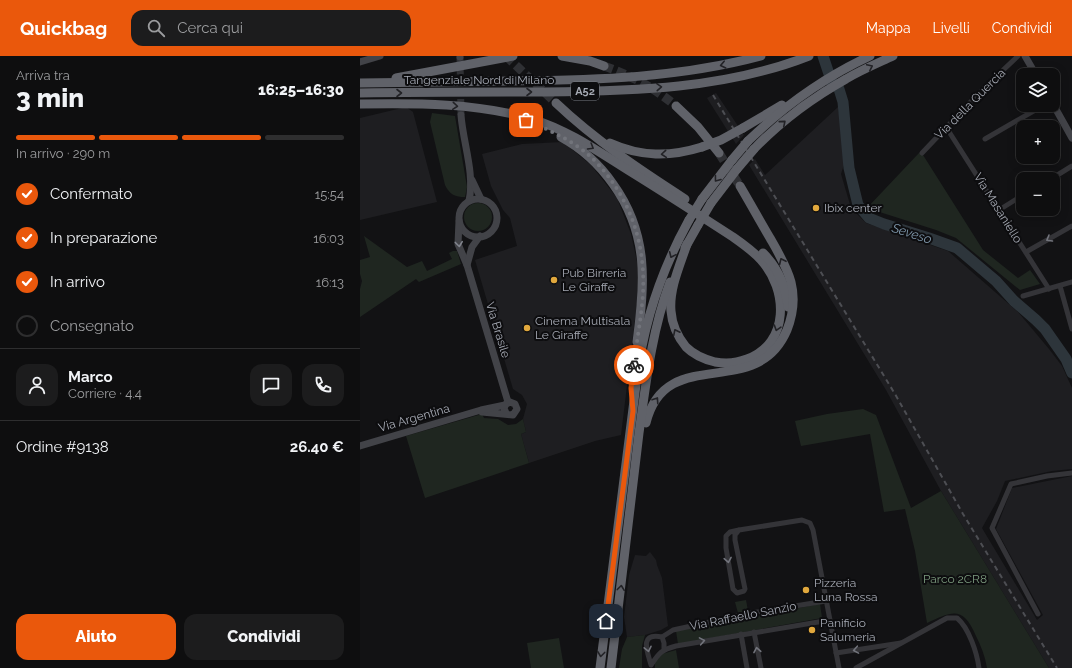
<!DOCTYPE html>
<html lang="it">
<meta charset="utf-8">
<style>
body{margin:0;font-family:Raleway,sans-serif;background:#1c1c1d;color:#f1f3f6;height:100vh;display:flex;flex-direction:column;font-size:15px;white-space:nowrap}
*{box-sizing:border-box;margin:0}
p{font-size:13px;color:#9b9c9e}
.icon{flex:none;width:22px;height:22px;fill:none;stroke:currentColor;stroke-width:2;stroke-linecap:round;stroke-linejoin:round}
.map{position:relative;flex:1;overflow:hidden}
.details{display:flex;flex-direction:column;background:#0e0e0f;width:360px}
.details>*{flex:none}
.fabs{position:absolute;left:656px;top:12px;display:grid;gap:8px}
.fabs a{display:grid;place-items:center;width:44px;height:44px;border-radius:8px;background:#0e0e0f;box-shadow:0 2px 10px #0003,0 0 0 1px #2e2e2f;font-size:20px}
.pin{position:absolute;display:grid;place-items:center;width:34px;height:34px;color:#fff;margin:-17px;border-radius:8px;box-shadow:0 2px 6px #0006}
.courier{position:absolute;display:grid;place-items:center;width:40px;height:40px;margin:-20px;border:3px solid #ea580c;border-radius:50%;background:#fff;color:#222;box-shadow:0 1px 5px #0007}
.overview em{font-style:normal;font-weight:800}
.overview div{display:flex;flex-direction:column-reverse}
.overview{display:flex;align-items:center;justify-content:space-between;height:68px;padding:0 16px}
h1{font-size:26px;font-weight:800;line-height:30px}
.bar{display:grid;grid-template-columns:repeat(4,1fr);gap:6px 4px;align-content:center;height:48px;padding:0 16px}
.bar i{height:5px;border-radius:3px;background:#2e2e2f}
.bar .selected{background:#ea580c}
.bar p{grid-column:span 4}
.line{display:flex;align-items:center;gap:10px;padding:0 16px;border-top:1px solid #2e2e2f}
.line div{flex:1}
.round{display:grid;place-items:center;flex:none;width:42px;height:42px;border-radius:12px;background:#1c1c1d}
ol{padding:0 16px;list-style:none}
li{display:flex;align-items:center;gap:12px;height:44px}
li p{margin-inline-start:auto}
li .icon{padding:4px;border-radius:50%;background:#ea580c;color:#fff;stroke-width:4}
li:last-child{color:#9b9c9e}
li i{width:22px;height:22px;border:2px solid #2e2e2f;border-radius:50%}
.primary-button{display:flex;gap:8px;margin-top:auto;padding:8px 16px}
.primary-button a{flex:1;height:46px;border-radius:12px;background:#ea580c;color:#fff;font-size:16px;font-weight:800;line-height:46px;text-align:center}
.primary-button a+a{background:#1c1c1d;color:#f1f3f6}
header{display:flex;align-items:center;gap:24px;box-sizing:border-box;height:56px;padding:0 20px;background:#ea580c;color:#fff}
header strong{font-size:19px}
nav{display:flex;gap:22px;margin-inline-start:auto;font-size:14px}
.search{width:280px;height:36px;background:#1c1c1d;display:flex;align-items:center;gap:10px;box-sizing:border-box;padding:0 14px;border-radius:12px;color:#9b9c9e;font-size:15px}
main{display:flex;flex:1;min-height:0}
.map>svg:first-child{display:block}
</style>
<header>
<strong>Quickbag</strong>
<div class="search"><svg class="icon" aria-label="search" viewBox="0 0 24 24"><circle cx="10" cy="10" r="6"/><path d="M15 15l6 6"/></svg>Cerca qui</div>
<nav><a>Mappa</a><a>Livelli</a><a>Condividi</a></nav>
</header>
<main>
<section class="details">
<div class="overview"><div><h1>3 min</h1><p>Arriva tra</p></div><em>16:25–16:30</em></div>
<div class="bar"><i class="selected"></i><i class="selected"></i><i class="selected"></i><i></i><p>In arrivo · 290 m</p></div>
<ol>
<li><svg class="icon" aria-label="check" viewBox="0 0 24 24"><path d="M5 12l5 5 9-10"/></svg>Confermato<p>15:54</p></li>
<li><svg class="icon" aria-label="check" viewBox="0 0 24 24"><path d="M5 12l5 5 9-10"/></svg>In preparazione<p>16:03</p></li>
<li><svg class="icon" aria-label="check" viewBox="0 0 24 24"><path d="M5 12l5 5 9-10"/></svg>In arrivo<p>16:13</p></li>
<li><i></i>Consegnato</li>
</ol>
<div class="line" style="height:72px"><a class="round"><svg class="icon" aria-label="person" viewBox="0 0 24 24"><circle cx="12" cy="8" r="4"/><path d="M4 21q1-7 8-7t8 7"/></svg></a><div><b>Marco</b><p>Corriere · 4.4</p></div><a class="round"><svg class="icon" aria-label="chat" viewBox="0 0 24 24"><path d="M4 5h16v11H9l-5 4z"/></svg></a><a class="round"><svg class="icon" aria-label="phone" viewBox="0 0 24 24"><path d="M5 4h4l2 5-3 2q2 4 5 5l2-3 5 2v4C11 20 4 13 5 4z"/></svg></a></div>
<div class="line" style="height:52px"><div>Ordine #9138</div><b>26.40 €</b></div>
<div class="primary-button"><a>Aiuto</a><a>Condividi</a></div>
</section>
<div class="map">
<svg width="712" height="612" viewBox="0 0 712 612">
<rect width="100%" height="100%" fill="#121214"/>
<g fill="#1e1e21">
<polygon points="356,37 384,79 376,88 347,42"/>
<polygon points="46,51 53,56 77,146 0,164 0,62"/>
<polygon points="478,51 486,102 481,118 491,152 506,167 588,195 658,256 689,293 702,310 712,332 712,413 692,415 645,425 637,445 622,472 677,564 683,559 636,473 652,432 712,420 712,612 689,612 581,435 526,334 389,109 395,103 405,119"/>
<polygon points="203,86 231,109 257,142 271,178 278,210 277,247 261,379 235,385 169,407 161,378 166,376 163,363 167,348 162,339 153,333 115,204 157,190 150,162 143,154 131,130 122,98 162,88"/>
<polygon points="290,496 296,504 297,509 302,522 308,570 301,574 285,579 267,581 264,561 269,519 275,499 286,500"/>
</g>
<g fill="#1f2620">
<path d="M72 57 95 60 107 131 105 141C95 141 90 139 85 129L70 66Z"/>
<polygon points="559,97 563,99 623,194 658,222 670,214 680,228 660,234 596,182 576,174 507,152"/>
<circle cx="118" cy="161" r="14"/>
<polygon points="4,180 47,211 62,205 67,215 92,203 89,197 93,195 97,195 101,208 59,226 56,223 0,261 0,233 2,225 0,218 0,204 10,201"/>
<path d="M503 353 516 359 551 452 581 435 689 612H627C625 600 621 590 616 580 603 550 593 555 567 567L555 495 545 453 524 456 510 378 441 390 435 365 467 358Z"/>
<polygon points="122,358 124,362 138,363 148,369 156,368 163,363 166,376 161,378 169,407 65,442 46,380"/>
<polygon points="386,544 388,555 378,557 375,546"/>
<polygon points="460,548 462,562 318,588 316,575"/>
<polygon points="285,579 282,590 282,612 259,612 262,593 267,581"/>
<polygon points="199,582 204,612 171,612 167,587"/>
<polygon points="316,594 319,612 295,612 295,606 302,598"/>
</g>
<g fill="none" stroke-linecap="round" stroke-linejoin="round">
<polyline stroke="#2d353b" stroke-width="11" points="463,0 472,27 479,33 483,46 489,112 498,149 509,162 524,168 569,182 597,192 636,225 654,245 676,264 685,273 706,303 712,317"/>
<polyline stroke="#2f3034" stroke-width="7" stroke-dasharray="7 3.5" stroke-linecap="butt" points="100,1 101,59"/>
<g stroke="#2f3034" stroke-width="9" stroke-dasharray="9 4.5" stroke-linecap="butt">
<polyline points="146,0 196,47"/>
<path d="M244 10C272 20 293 31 316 50"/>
<polyline points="359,97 380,130"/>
</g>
<g stroke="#343438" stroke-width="5">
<polyline points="586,71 689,233"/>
<polyline points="625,83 684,49"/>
<polyline points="562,97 622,34 658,0"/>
<polyline points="691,123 712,110"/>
<polyline points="639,154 663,139"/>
<polyline points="666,196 712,170"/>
<polyline points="700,230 712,273"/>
<polyline points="663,240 712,226"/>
<polyline points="379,474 375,479 375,484 385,533 384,535 377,537 373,533 366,492 366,480 370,476 379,474 442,464 450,467 453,474 479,612"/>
<polyline points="678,558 632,472 651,428 687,420 712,417"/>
<polyline points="394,576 401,612"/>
<polyline points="381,578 387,612"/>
<polyline points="302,581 313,574 391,557 466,545"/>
<path d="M304 593V587L302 581C278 576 288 597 291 609 299 597 301 594 316 590L470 564"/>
<polyline points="476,597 541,587"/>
<path d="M496 612 587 562H597C609 572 617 597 619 612"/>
</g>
<g stroke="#424348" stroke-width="7">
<polyline points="665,0 676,19"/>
<polyline points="100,1 100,0"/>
<polyline points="0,6 20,0"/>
<polyline points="693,48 712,82"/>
<path d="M101 59C103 87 115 117 109 145"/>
<polyline points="112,124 121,143"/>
<circle cx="118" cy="162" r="19"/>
<polyline points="99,165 98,188 107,209 148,346"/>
<polyline points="107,209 112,191 120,180"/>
<polyline points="122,356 153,359 157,353 155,348 150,346 146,348 144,352 146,357"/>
<polyline points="0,390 121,354 145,349"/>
</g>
<g stroke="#606269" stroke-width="9">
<polyline points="202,0 230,5 244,10"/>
<polyline points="36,22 153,0"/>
<path d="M0 27C51 26 101 26 152 25 236 24 319 22 401 0"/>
<path d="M0 37C61 36 123 36 184 36 274 35 365 33 449 0"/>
<path d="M196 47C235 84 280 114 325 143"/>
<path d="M0 48C57 47 117 47 172 63 208 74 239 96 271 116 305 137 339 159 373 181 383 188 393 195 401 204 428 234 430 287 387 303 377 307 366 308 355 306 343 303 334 299 326 291 317 280 312 269 311 255 309 233 320 209 327 188"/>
<polyline points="316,50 338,71 359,97"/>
<polyline points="383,72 422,49"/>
<path d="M201 81C223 93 239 108 253 128 289 178 285 227 277 286"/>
<path d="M388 85C424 50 465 21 510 0"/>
<path d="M250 87C281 101 310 101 342 91"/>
<path d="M394 93C421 65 452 42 486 23 501 14 518 7 533 0"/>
<polyline points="342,143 372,104"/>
<polyline points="351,147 377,113"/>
<polyline points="325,192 338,169"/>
<path d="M403 197C418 212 426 230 428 251"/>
<path d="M286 367C306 286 396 347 427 274 433 259 435 242 431 226 427 211 418 196 410 182 400 165 390 147 380 130"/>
<path d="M240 612 277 321C284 265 302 213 329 164"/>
<path d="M251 612C261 534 269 455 279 377 286 326 292 274 310 226"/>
</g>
<polyline stroke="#4d4e53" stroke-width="2" stroke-dasharray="5 4" stroke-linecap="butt" points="353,39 535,338 603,458 697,612"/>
<g stroke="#606269" stroke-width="9">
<polyline points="342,91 361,84 383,72"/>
<polyline points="372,104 388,85"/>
<polyline points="377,113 394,93"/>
<polyline points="329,164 342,143"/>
<polyline points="338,169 351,147"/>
</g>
</g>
<defs><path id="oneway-chevron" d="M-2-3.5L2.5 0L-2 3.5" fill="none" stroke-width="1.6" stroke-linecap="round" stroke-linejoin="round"/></defs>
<g stroke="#222226">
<use href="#oneway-chevron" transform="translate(363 9) rotate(167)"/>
<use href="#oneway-chevron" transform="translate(510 11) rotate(-25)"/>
<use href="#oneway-chevron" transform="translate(299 31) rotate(-4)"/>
<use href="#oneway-chevron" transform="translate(169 36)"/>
<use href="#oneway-chevron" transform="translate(39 37)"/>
<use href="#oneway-chevron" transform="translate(95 50) rotate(5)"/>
<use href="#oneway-chevron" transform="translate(423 67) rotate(-40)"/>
<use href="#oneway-chevron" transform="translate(231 91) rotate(31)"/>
<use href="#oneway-chevron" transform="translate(304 98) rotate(175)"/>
<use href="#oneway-chevron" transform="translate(357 123) rotate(127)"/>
<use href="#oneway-chevron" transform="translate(312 199) rotate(114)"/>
<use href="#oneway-chevron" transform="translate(422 205) rotate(-115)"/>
<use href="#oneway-chevron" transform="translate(417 272) rotate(108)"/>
<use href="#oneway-chevron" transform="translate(316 276) rotate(-116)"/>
<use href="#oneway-chevron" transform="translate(296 344) rotate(-56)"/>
<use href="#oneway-chevron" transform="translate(261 532) rotate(-83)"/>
<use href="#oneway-chevron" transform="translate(241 598) rotate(97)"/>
</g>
<g stroke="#72747c">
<use href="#oneway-chevron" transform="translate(689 183) rotate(150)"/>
<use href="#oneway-chevron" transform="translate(368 504) rotate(80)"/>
<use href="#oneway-chevron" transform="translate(342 585) rotate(-10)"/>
<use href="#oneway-chevron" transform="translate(288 593) rotate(78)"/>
<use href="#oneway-chevron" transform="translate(397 594) rotate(-100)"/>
<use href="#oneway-chevron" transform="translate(496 594) rotate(170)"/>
</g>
<use stroke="#82858e" href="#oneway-chevron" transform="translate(99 188) rotate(83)"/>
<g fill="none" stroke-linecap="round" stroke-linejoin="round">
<path stroke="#72747b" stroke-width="4" stroke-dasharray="0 7.2" d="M166 64C191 75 217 86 236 106 273 145 288 195 282 249 280 269 276 289 274 309"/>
<polyline stroke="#ea580c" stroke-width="5" points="246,565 273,355 271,332 274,309"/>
</g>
<g fill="#e1a83d" stroke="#0d0d0f" stroke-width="1.5">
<circle cx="456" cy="152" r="4"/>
<circle cx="194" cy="224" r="4"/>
<circle cx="167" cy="272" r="4"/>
<circle cx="446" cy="534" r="4"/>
<circle cx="452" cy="574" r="4"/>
</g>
<g text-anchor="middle" stroke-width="4" stroke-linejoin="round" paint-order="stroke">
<rect fill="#0d0d0f" stroke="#777a82" stroke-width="1" x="211" y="26" width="28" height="18" rx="3"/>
<g font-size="11" font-weight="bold" fill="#a5a9b3">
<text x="225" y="39">A52</text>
</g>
<g font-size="12" fill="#a5a9b3" stroke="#0d0d0f">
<text x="119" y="28">Tangenziale Nord di Milano</text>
<text transform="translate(610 48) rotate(-45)" y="4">Via della Quercia</text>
<text transform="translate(638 152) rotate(58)" y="4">Via Masaniello</text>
<text transform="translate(138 274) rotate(73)" y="4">Via Brasile</text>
<text transform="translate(54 362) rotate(-16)" y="4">Via Argentina</text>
<text transform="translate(383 560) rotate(-11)" y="4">Via Raffaello Sanzio</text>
</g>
<g font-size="12" fill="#a5a9b3" stroke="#0d0d0f" text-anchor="start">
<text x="464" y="156">Ibix center</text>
<text x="202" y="221">Pub Birreria<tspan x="202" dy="14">Le Giraffe</tspan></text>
<text x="175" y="269">Cinema Multisala<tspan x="175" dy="14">Le Giraffe</tspan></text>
<text x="454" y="531">Pizzeria<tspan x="454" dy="14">Luna Rossa</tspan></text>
<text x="460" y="571">Panificio<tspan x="460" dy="14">Salumeria</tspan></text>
</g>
<g font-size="12" fill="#7d9c7f" stroke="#0d0d0f">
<text x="595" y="527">Parco 2CR8</text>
</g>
<g font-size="13" font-style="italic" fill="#7f97ab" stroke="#0d0d0f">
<text transform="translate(552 177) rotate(18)" y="5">Seveso</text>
</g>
</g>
</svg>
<div class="fabs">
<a><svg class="icon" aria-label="layers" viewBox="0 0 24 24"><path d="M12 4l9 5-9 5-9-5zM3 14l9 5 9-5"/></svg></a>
<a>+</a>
<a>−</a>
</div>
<div class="pin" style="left:166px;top:64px;background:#ea580c"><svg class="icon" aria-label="bag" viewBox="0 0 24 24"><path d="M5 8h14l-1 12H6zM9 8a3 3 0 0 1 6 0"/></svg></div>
<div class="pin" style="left:246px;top:565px;background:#1f2937"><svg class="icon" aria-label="home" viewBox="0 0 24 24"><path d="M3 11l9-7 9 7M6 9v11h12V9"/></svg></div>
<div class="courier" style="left:274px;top:309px"><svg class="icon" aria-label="bike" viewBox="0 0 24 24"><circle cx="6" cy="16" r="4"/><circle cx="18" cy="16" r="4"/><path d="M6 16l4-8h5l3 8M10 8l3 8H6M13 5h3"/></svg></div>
</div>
</main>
